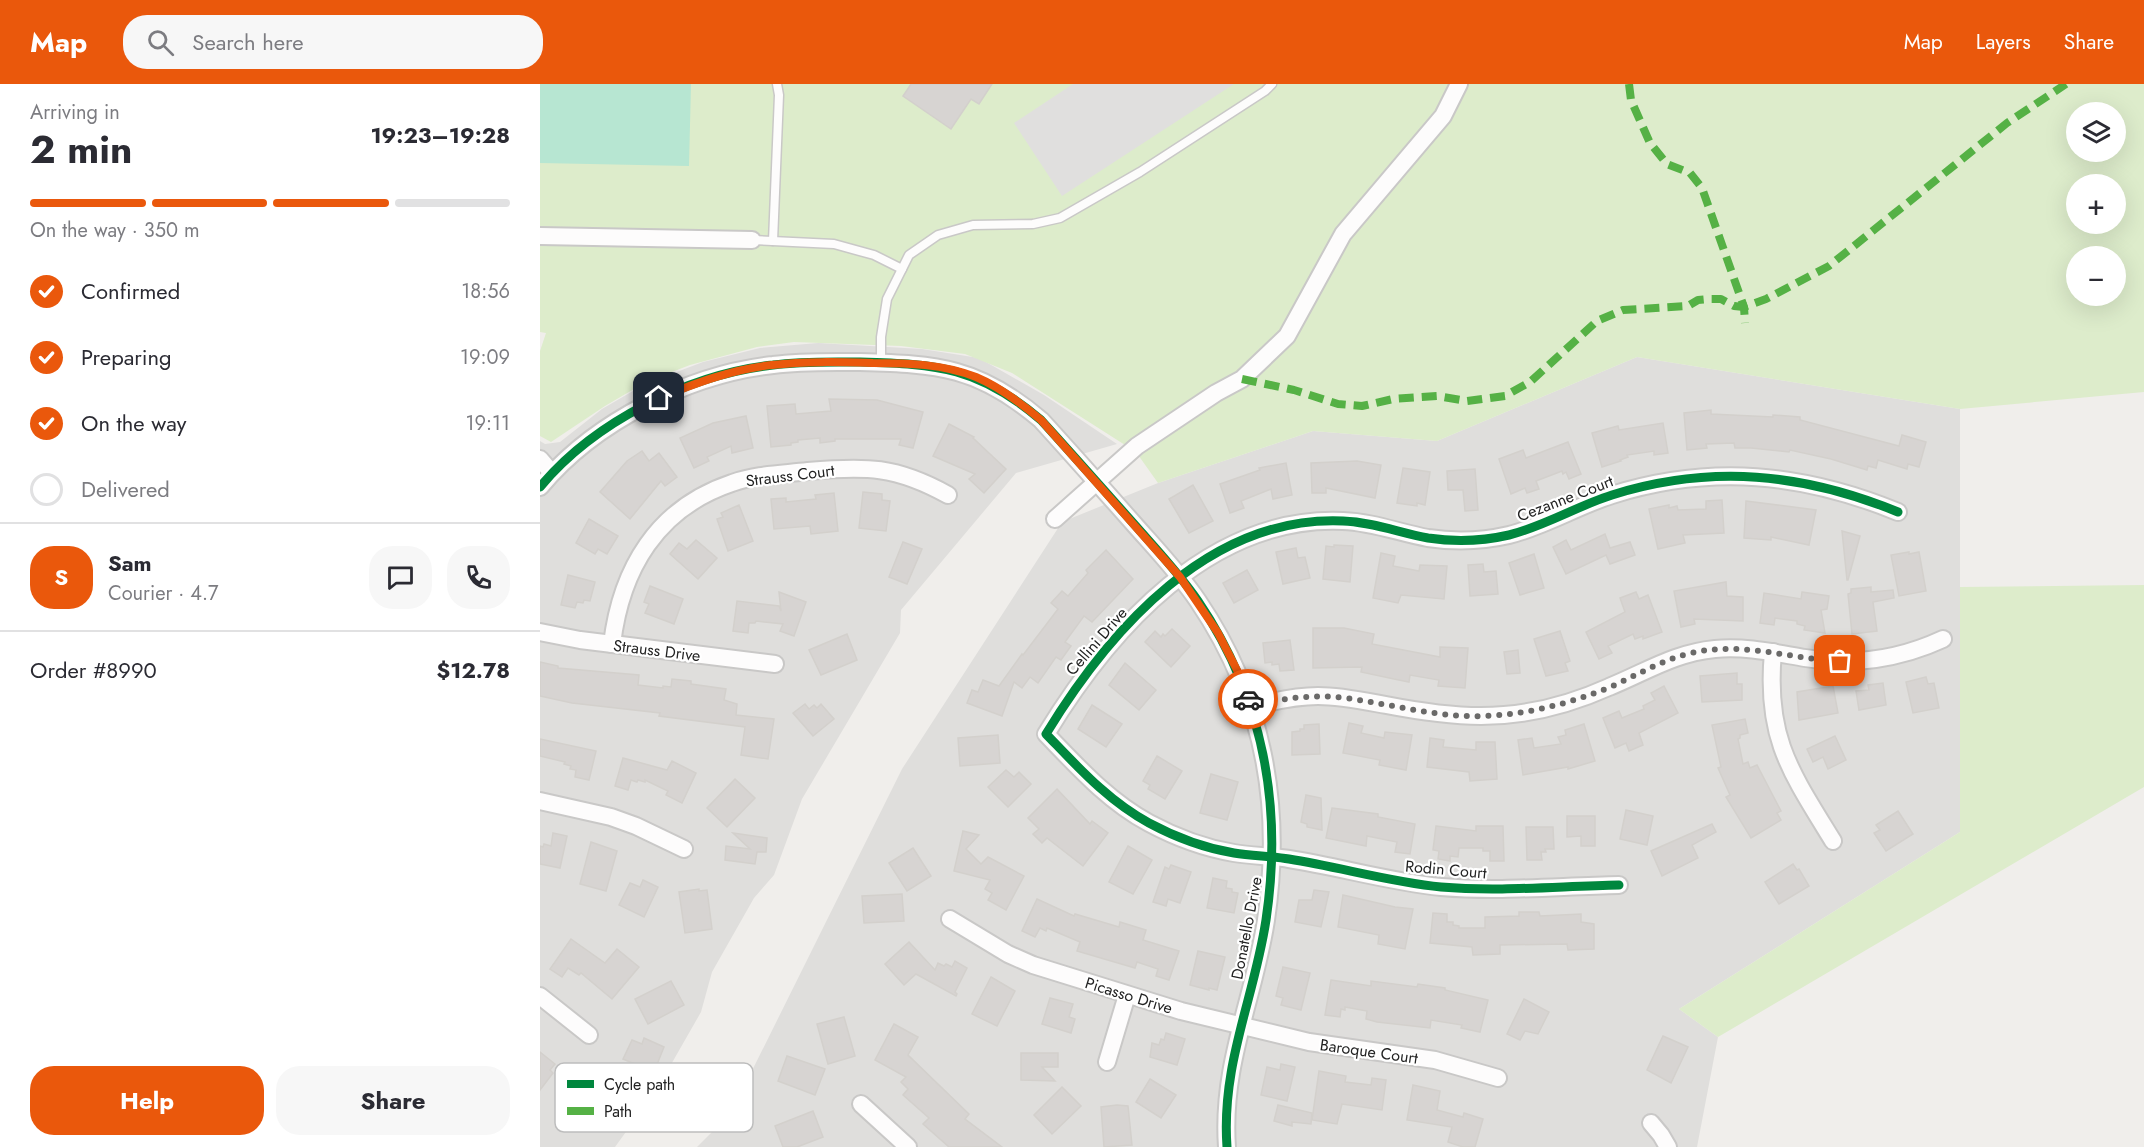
<!DOCTYPE html>
<meta charset="utf-8">
<style>
body{margin:0;font-family:Jost,sans-serif;background:#f7f7f7;color:#2b2b33;height:100vh;display:flex;flex-direction:column;font-size:22px;white-space:nowrap}
*{box-sizing:border-box;margin:0}
p{font-size:20px;color:#7c7c81}
.icon{flex:none;width:33px;height:33px;fill:none;stroke:currentColor;stroke-width:2;stroke-linecap:round;stroke-linejoin:round}
.map{position:relative;flex:1;overflow:hidden}
.drawer{display:flex;flex-direction:column;background:#fff;width:540px}
.drawer>*{flex:none}
.buttons{position:absolute;left:1526px;top:18px;display:grid;gap:12px}
.buttons a{display:grid;place-items:center;width:60px;height:60px;border-radius:50%;background:#fff;box-shadow:0 6px 24px #0002;font-size:30px}
.pin{position:absolute;display:grid;place-items:center;width:51px;height:51px;color:#fff;margin:-26px;border-radius:12px;box-shadow:0 3px 9px #0006}
.courier{position:absolute;display:grid;place-items:center;width:60px;height:60px;margin:-30px;border:4px solid #ea580c;border-radius:50%;background:#fff;color:#222;box-shadow:0 2px 8px #0007}
.head em{font-style:normal;font-weight:700}
.head div{display:flex;flex-direction:column-reverse}
.head{display:flex;align-items:center;justify-content:space-between;height:102px;padding:0 30px}
h1{font-size:39px;font-weight:700;line-height:45px}
.bar{display:grid;grid-template-columns:repeat(4,1fr);gap:9px 6px;align-content:center;height:72px;padding:0 30px}
.bar i{height:8px;border-radius:4px;background:#e1e1e2}
.bar .current{background:#ea580c}
.bar p{grid-column:span 4}
.line{display:flex;align-items:center;gap:15px;padding:0 30px;border-top:2px solid #e1e1e2}
.line div{flex:1}
.round{display:grid;place-items:center;flex:none;width:63px;height:63px;border-radius:24px;background:#f7f7f7}
ol{padding:0 30px;list-style:none}
li{display:flex;align-items:center;gap:18px;height:66px}
li p{margin-inline-start:auto}
li .icon{padding:6px;border-radius:50%;background:#ea580c;color:#fff;stroke-width:4}
li:last-child{color:#7c7c81}
li i{width:33px;height:33px;border:3px solid #e1e1e2;border-radius:50%}
.cta{display:flex;gap:12px;margin-top:auto;padding:12px 30px}
.cta a{flex:1;height:69px;border-radius:24px;background:#ea580c;color:#fff;font-size:24px;font-weight:700;line-height:69px;text-align:center}
.cta a+a{background:#f7f7f7;color:#2b2b33}
header{display:flex;align-items:center;gap:36px;box-sizing:border-box;height:84px;padding:0 30px;background:#ea580c;color:#fff}
header strong{font-size:28px}
nav{display:flex;gap:33px;margin-inline-start:auto;font-size:21px}
.search{width:420px;height:54px;background:#f7f7f7;display:flex;align-items:center;gap:15px;box-sizing:border-box;padding:0 21px;border-radius:24px;color:#7c7c81;font-size:22px}
main{display:flex;flex:1;min-height:0}
.map>svg:first-child{display:block}
</style>
<header>
<strong>Map</strong>
<div class="search"><svg class="icon" aria-label="search" viewBox="0 0 24 24"><circle cx="10" cy="10" r="6"/><path d="M15 15l6 6"/></svg>Search here</div>
<nav><a>Map</a><a>Layers</a><a>Share</a></nav>
</header>
<main>
<section class="drawer">
<div class="head"><div><h1>2 min</h1><p>Arriving in</p></div><em>19:23–19:28</em></div>
<div class="bar"><i class="current"></i><i class="current"></i><i class="current"></i><i></i><p>On the way · 350 m</p></div>
<ol>
<li><svg class="icon" aria-label="check" viewBox="0 0 24 24"><path d="M5 12l5 5 9-10"/></svg>Confirmed<p>18:56</p></li>
<li><svg class="icon" aria-label="check" viewBox="0 0 24 24"><path d="M5 12l5 5 9-10"/></svg>Preparing<p>19:09</p></li>
<li><svg class="icon" aria-label="check" viewBox="0 0 24 24"><path d="M5 12l5 5 9-10"/></svg>On the way<p>19:11</p></li>
<li><i></i>Delivered</li>
</ol>
<div class="line" style="height:108px"><b class="round" style="background:#ea580c;color:#fff">S</b><div><b>Sam</b><p>Courier · 4.7</p></div><a class="round"><svg class="icon" aria-label="chat" viewBox="0 0 24 24"><path d="M4 5h16v11H9l-5 4z"/></svg></a><a class="round"><svg class="icon" aria-label="phone" viewBox="0 0 24 24"><path d="M5 4h4l2 5-3 2q2 4 5 5l2-3 5 2v4C11 20 4 13 5 4z"/></svg></a></div>
<div class="line" style="height:78px"><div>Order #8990</div><b>$12.78</b></div>
<div class="cta"><a>Help</a><a>Share</a></div>
</section>
<div class="map">
<svg width="1604" height="1063" viewBox="0 0 1604 1063">
<rect width="100%" height="100%" fill="#f0eeeb"/>
<g fill="#dfdedc">
<polygon points="278,259 382,265 439,274 504,311 577,360 476,389 361,526 360,549 262,715 234,791 214,814 172,888 161,928 117,1005 75,1063 0,1063 0,357 5,360 20,358 62,325 105,300 163,278 220,264"/>
<polygon points="1097,273 1420,325 1420,748 1139,925 1178,953 1157,1063 157,1063 191,1029 362,685 522,438 618,399 773,347 897,357"/>
</g>
<g fill="#ddeccb" fill-rule="evenodd">
<path d="M0 0H1604V308L1420 325 1097 273 897 357 773 347 618 399 596 368 472 289 425 270 361 262 254 258 217 263 150 281 106 298 65 322 11 358 0 352V267L6 249 0 248ZM1536 28H1575V68H1536ZM1536 100H1575V140H1536ZM1536 172H1575V212H1536Z"/>
<polygon points="1604,501 1604,703 1178,953 1139,925 1420,748 1420,503"/>
</g>
<polygon fill="#b7e6d2" points="0,0 151,0 149,82 0,79"/>
<polygon fill="#e0dfde" points="533,0 694,0 522,112 474,39"/>
<g fill="#d7d4d2" stroke="#d3d0cc" stroke-width="1.5">
<polygon points="371,0 452,0 439,20 431,15 411,45 363,12"/>
<polygon points="289,315 337,316 383,328 373,364 359,361 361,355 295,355 295,357 280,359 280,354 258,356 258,358 251,359 251,361 231,363 227,322 255,320 256,330 291,327"/>
<polygon points="1171,326 1171,330 1233,333 1233,331 1260,333 1260,336 1359,362 1362,351 1386,358 1379,383 1368,380 1367,385 1338,376 1336,384 1328,382 1327,386 1291,375 1250,366 1249,368 1211,364 1195,364 1194,359 1166,360 1167,364 1147,366 1144,329"/>
<polygon points="206,332 213,364 192,369 191,362 167,373 169,377 154,384 140,354 173,339"/>
<polygon points="1123,339 1128,369 1114,371 1114,367 1087,371 1088,373 1080,376 1081,377 1062,383 1052,349 1078,342 1079,346"/>
<polygon points="409,340 434,353 433,354 466,385 444,409 429,395 435,390 393,372"/>
<polygon points="1028,358 1041,390 1029,395 1026,388 1023,390 1022,387 996,397 999,405 987,409 985,404 971,410 959,375 983,366 986,374"/>
<polygon points="102,367 109,377 119,369 137,393 125,402 121,397 90,435 60,408 87,377"/>
<polygon points="817,377 841,381 835,414 786,404 786,409 772,409 771,379"/>
<polygon points="746,379 752,411 733,415 731,405 701,417 704,424 690,429 680,400 720,386 719,384"/>
<polygon points="863,384 890,388 885,421 877,419 877,422 857,419"/>
<polygon points="935,385 938,426 925,427 923,406 908,406 907,387"/>
<polygon points="653,401 673,437 649,449 629,415"/>
<polygon points="323,408 342,410 342,416 350,417 346,447 319,444"/>
<polygon points="294,409 298,447 271,450 270,442 234,445 231,415 246,414 246,418 276,415 275,411"/>
<polygon points="1182,416 1184,449 1143,451 1145,459 1118,465 1109,425 1129,421 1129,424 1137,422 1138,426 1166,425 1166,417"/>
<polygon points="1206,417 1276,426 1269,461 1231,453 1231,456 1204,454"/>
<polygon points="199,421 213,457 188,467 177,435 183,433 181,429"/>
<polygon points="49,435 78,452 67,470 58,465 55,470 36,459"/>
<polygon points="1302,447 1320,452 1308,496 1307,496"/>
<polygon points="1065,450 1070,464 1090,458 1095,471 1070,480 1066,471 1026,490 1013,463 1026,456 1031,466"/>
<polygon points="156,456 177,474 158,495 130,470 139,459 147,465"/>
<polygon points="363,458 382,465 367,500 349,493"/>
<polygon points="794,461 813,462 810,498 783,495 786,462 794,463"/>
<polygon points="756,464 758,474 765,473 770,494 743,500 736,468"/>
<polygon points="566,466 593,495 552,538 544,532 525,558 531,562 521,576 516,573 498,599 490,593 482,604 474,598 462,632 427,619 432,606 438,608 443,596 459,602 482,570 483,571 518,525 511,519 522,507 528,512 548,489 546,486"/>
<polygon points="1369,468 1369,470 1379,468 1386,507 1359,512 1351,471"/>
<polygon points="841,469 855,472 853,482 879,487 880,481 907,482 904,515 861,511 858,519 833,514"/>
<polygon points="994,470 1004,504 980,511 969,479"/>
<polygon points="943,480 944,488 956,487 958,510 930,512 928,481"/>
<polygon points="707,486 718,506 694,519 683,499"/>
<polygon points="28,491 55,498 50,517 44,516 43,519 37,518 35,524 21,521"/>
<polygon points="1186,498 1187,512 1203,513 1203,537 1154,535 1155,540 1141,543 1134,507"/>
<polygon points="110,502 143,515 134,540 105,529 109,520 104,518"/>
<polygon points="1331,503 1331,508 1353,506 1354,514 1333,518 1337,547 1312,550 1308,510 1311,509 1311,505"/>
<polygon points="239,508 266,518 254,552 240,547 243,540 216,537 215,539 209,539 208,549 193,547 197,517 239,522 241,527"/>
<polygon points="1096,508 1099,515 1108,511 1122,548 1103,555 1103,552 1095,555 1093,550 1068,562 1072,569 1059,575 1046,548 1085,528 1080,514"/>
<polygon points="1262,508 1289,512 1287,525 1281,526 1285,549 1264,546 1265,542 1257,540 1257,537 1235,534 1234,541 1220,539 1224,509 1261,515"/>
<polygon points="773,544 804,544 834,550 832,560 900,573 900,563 928,564 925,604 898,602 899,596 870,591 869,598 854,595 821,588 822,583 773,584"/>
<polygon points="632,545 650,562 631,583 605,558 615,547 621,553 623,550 625,552"/>
<polygon points="1020,547 1030,577 1025,579 1028,587 1006,592 994,555"/>
<polygon points="307,550 317,576 281,591 269,566"/>
<polygon points="750,556 754,586 740,587 739,580 732,581 732,578 725,579 723,559"/>
<polygon points="978,566 980,589 967,590 964,568"/>
<polygon points="0,578 18,582 18,584 99,591 98,601 123,604 123,602 131,603 132,595 151,597 151,600 186,605 184,616 197,620 196,631 234,635 228,675 201,671 205,643 119,632 120,629 32,619 0,612"/>
<polygon points="585,579 616,606 599,626 569,601"/>
<polygon points="1197,589 1197,600 1202,600 1202,616 1162,618 1160,592"/>
<polygon points="1386,593 1388,600 1394,599 1399,624 1373,629 1366,598"/>
<polygon points="1343,599 1346,621 1319,626 1316,607 1329,606 1328,601"/>
<polygon points="1124,602 1138,629 1099,649 1103,661 1089,667 1086,659 1075,664 1063,634 1079,627 1082,634 1104,625 1103,622 1115,616 1111,609"/>
<polygon points="1293,602 1298,629 1259,636 1257,608"/>
<polygon points="265,620 269,625 274,621 277,624 281,620 294,635 273,652 253,629"/>
<polygon points="552,621 582,640 566,663 538,645"/>
<polygon points="1205,635 1208,649 1200,651 1200,654 1198,655 1203,680 1208,678 1210,684 1217,681 1241,727 1237,729 1241,736 1211,754 1186,713 1190,711 1178,684 1181,683 1172,641"/>
<polygon points="809,639 823,642 821,649 844,654 845,648 872,651 866,686 839,681 840,676 803,669"/>
<polygon points="779,640 780,670 752,671 752,648 760,647 760,645 764,645 764,641"/>
<polygon points="1044,640 1055,677 1028,685 1028,683 983,691 978,656 992,654 994,664 1021,660 1018,653 1026,651 1025,646"/>
<polygon points="458,651 460,679 420,682 418,654"/>
<polygon points="1295,652 1306,676 1288,685 1283,673 1273,678 1267,665"/>
<polygon points="890,654 904,656 903,663 936,666 936,658 955,658 957,695 930,697 929,688 887,683"/>
<polygon points="0,655 56,667 49,696 35,693 36,686 30,685 31,682 24,680 25,678 0,672"/>
<polygon points="617,672 642,687 625,715 608,705 610,701 603,697"/>
<polygon points="83,674 127,686 132,677 156,689 142,719 126,711 128,707 105,696 105,698 98,696 97,698 91,696 88,706 75,702"/>
<polygon points="466,686 474,693 479,688 491,700 468,723 448,703"/>
<polygon points="671,690 698,698 687,736 660,729"/>
<polygon points="195,695 215,714 187,743 167,724"/>
<polygon points="517,705 550,740 552,737 568,749 543,782 507,754 502,759 493,750 499,745 488,734"/>
<polygon points="766,711 781,714 782,746 767,743 767,740 761,738"/>
<polygon points="792,724 838,730 838,733 875,740 870,770 855,768 857,758 827,752 826,762 786,754"/>
<polygon points="1086,726 1113,732 1107,761 1080,755"/>
<polygon points="1358,727 1373,750 1346,767 1334,749 1340,746 1336,741"/>
<polygon points="1027,732 1055,732 1055,762 1041,762 1041,752 1027,753"/>
<polygon points="1172,740 1176,748 1152,761 1158,774 1122,792 1111,767"/>
<polygon points="896,742 936,747 936,742 963,742 964,777 950,777 950,767 943,767 943,764 919,764 918,773 910,772 910,777 898,775 899,767 893,766"/>
<polygon points="986,743 1013,743 1014,765 1005,765 1006,768 1001,768 1002,776 987,776"/>
<polygon points="423,747 439,751 426,765 441,780 448,773 484,792 466,826 448,816 452,809 445,805 450,796 414,787"/>
<polygon points="13,749 27,752 20,784 0,780 0,762 3,763 4,760 11,762"/>
<polygon points="193,749 227,754 226,768 217,768 215,780 185,776 186,762 210,765"/>
<polygon points="51,758 77,767 66,807 40,800"/>
<polygon points="588,762 612,776 593,810 569,798"/>
<polygon points="373,764 391,792 367,807 349,779"/>
<polygon points="1253,780 1257,786 1259,785 1269,802 1239,820 1225,798"/>
<polygon points="631,781 651,788 640,819 628,815 626,822 613,818 625,783 629,785"/>
<polygon points="673,794 687,797 686,804 692,805 692,808 698,809 694,829 667,824"/>
<polygon points="103,796 118,803 104,833 79,821 90,799 100,803"/>
<polygon points="159,805 159,807 167,806 172,845 145,849 139,808"/>
<polygon points="774,806 789,808 781,843 755,838 759,816 772,816"/>
<polygon points="362,810 364,837 324,839 322,812"/>
<polygon points="803,811 855,823 873,825 865,865 838,860 839,851 798,843"/>
<polygon points="497,815 534,832 535,830 579,843 580,838 606,846 603,856 639,867 629,896 616,892 618,885 597,878 595,884 537,867 540,858 507,844 506,847 500,844 495,853 482,847"/>
<polygon points="979,828 999,828 1000,832 1041,830 1041,838 1054,840 1054,865 1028,866 1027,860 960,861 960,870 933,871 932,863 890,859 893,829 907,830 907,838 913,838 913,841 919,842 919,844 945,844 945,833 979,832"/>
<polygon points="31,855 65,879 77,865 99,883 72,915 41,889 39,891 28,884 22,893 10,885"/>
<polygon points="369,858 395,886 398,879 404,882 406,880 412,883 415,877 427,884 415,908 417,910 416,912 376,890 364,901 345,880"/>
<polygon points="658,867 685,873 677,906 669,904 669,906 650,901"/>
<polygon points="743,883 770,889 761,926 741,921 743,914 736,912"/>
<polygon points="451,893 475,907 457,942 432,930"/>
<polygon points="791,896 831,902 831,897 877,903 878,900 905,904 905,906 948,916 940,948 921,944 922,941 891,936 890,944 837,938 826,935 827,927 805,923 805,926 801,925 800,933 785,931"/>
<polygon points="131,897 144,921 108,940 95,915"/>
<polygon points="510,914 533,920 529,933 535,935 531,949 502,940"/>
<polygon points="984,915 1009,928 998,950 985,947 980,956 967,950"/>
<polygon points="304,933 315,972 288,980 277,940"/>
<polygon points="354,940 378,953 368,971 429,1030 425,1035 462,1063 409,1063 383,1040 389,1034 363,1011 368,1005 361,998 366,993 335,976"/>
<polygon points="626,949 645,955 637,981 610,973 612,959 619,961 621,955 624,956"/>
<polygon points="1123,952 1148,963 1131,999 1107,986"/>
<polygon points="104,954 124,963 114,988 83,975 92,956 102,960"/>
<polygon points="0,968 15,980 10,986 13,989 0,1006"/>
<polygon points="481,969 518,969 518,983 502,983 515,997 481,996"/>
<polygon points="247,972 285,985 275,1011 238,997"/>
<polygon points="741,980 755,983 747,1017 721,1011 727,983 740,986"/>
<polygon points="779,987 806,992 805,998 831,1001 832,994 846,996 842,1026 802,1020 797,1040 772,1036"/>
<polygon points="610,995 636,1011 621,1034 596,1018"/>
<polygon points="873,1001 900,1007 897,1026 923,1033 924,1029 943,1035 935,1063 923,1063 908,1058 912,1043 867,1036"/>
<polygon points="522,1003 541,1022 512,1050 494,1031"/>
<polygon points="577,1021 588,1022 592,1061 564,1063 561,1023"/>
<polygon points="738,1021 772,1029 771,1040 752,1038 752,1042 734,1037"/>
<polygon points="273,1027 283,1053 257,1063 243,1063 235,1042"/>
</g>
<g fill="none" stroke-linecap="round" stroke-linejoin="round">
<g stroke="#c9c8c7" stroke-width="11">
<g id="lane">
<polyline points="212,156 294,160 334,171 362,185"/>
<polyline points="233,157 239,11 237,0"/>
<polyline points="341,279 341,253 347,215 369,171 398,151 433,141 493,140 520,134 600,88 725,7 732,0"/>
</g>
</g>
<g stroke="#c9c8c7" stroke-width="20">
<g id="street">
<polyline points="0,152 212,156"/>
<polyline points="0,375 12,389"/>
<path d="M0 403C54 338 149 290 233 281 262 277 291 278 320 278 398 280 439 283 501 336 532 370 563 405 594 440 616 465 639 489 658 517 723 613 743 722 726 836 714 915 681 980 687 1063"/>
<polyline points="515,435 597,362 676,309 702,295 747,252 803,150 903,32 919,0"/>
<polyline points="0,548 40,556 235,580"/>
<path d="M72 560C81 485 117 424 192 399 216 390 243 390 268 387 326 382 356 382 408 411"/>
<path d="M1233 568C1225 653 1250 687 1293 757"/>
<path d="M711 623C733 617 756 612 778 612 801 612 824 617 846 621 877 627 909 632 941 632 985 632 1029 621 1069 603 1106 588 1134 569 1175 565 1206 562 1235 569 1265 574 1312 582 1360 575 1403 555"/>
<polyline points="0,717 71,733 96,742 144,765"/>
<path d="M1079 801C1020 802 960 808 901 803 850 798 800 783 749 775 731 772 712 772 694 769 664 764 635 753 609 739 568 717 537 682 506 650 570 545 670 431 803 437 833 438 860 449 888 454 915 458 943 457 969 451 1005 442 1037 422 1072 411 1171 380 1263 389 1358 428"/>
<polyline points="410,835 468,870 493,881 641,927 769,958 895,976 958,994"/>
<polyline points="0,912 49,951"/>
<polyline points="567,978 587,911"/>
<polyline points="321,1020 368,1063"/>
<polyline points="1111,1039 1121,1051 1128,1063"/>
</g>
</g>
<use href="#lane" stroke="#fdfcfc" stroke-width="8"/>
<use href="#street" stroke="#fdfcfc" stroke-width="16"/>
<g stroke="#55b145" stroke-width="8" stroke-dasharray="15 8" stroke-linecap="butt">
<polyline points="1089,0 1091,16 1110,59 1127,80 1150,89 1162,104 1204,223 1205,239"/>
<polyline points="702,295 754,306 798,320 822,322 853,315 881,313 897,312 927,317 965,312 990,298 1057,237 1083,226 1148,222 1158,216 1169,215 1181,215 1194,222 1204,223 1226,215 1289,182 1467,39 1526,0"/>
</g>
<g stroke="#fff" stroke-width="13">
<g id="cycleway">
<path d="M0 403C54 338 149 290 233 281 262 277 291 278 320 278 398 280 439 283 501 336 532 370 563 405 594 440 616 465 639 489 658 517 723 613 743 722 726 836 714 915 681 980 687 1063"/>
<path d="M1079 801C1020 802 960 808 901 803 850 798 800 783 749 775 731 772 712 772 694 769 664 764 635 753 609 739 568 717 537 682 506 650 570 545 670 431 803 437 833 438 860 449 888 454 915 458 943 457 969 451 1005 442 1037 422 1072 411 1171 380 1263 389 1358 428"/>
</g>
</g>
<use href="#cycleway" stroke="#00873e" stroke-width="9"/>
</g>
<g fill="none" stroke-linecap="round" stroke-linejoin="round">
<path stroke="#6a6968" stroke-width="6" stroke-dasharray="0 10.8" d="M708 615 711 623C742 614 773 610 805 614 852 620 897 634 945 632 988 630 1028 620 1068 604 1096 592 1121 576 1151 569 1202 557 1250 575 1300 577"/>
<path stroke="#ea580c" stroke-width="8" d="M119 314C156 299 193 285 232 281 266 277 299 278 333 279 368 279 403 280 436 293 460 303 481 319 501 336L640 493 678 549 697 586 708 615"/>
</g>
<g text-anchor="middle" stroke-width="4.5" stroke-linejoin="round" paint-order="stroke">
<g font-size="16" fill="#222" stroke="#fff">
<text transform="translate(250 391) rotate(-7)" y="6">Strauss Court</text>
<text transform="translate(1025 414) rotate(-21)" y="6">Cezanne Court</text>
<text transform="translate(556 557) rotate(-49)" y="6">Cellini Drive</text>
<text transform="translate(117 566) rotate(7)" y="6">Strauss Drive</text>
<text transform="translate(906 785) rotate(5)" y="6">Rodin Court</text>
<text transform="translate(706 844) rotate(-79)" y="6">Donatello Drive</text>
<text transform="translate(589 911) rotate(17)" y="6">Picasso Drive</text>
<text transform="translate(829 967) rotate(8)" y="6">Baroque Court</text>
</g>
</g>
<rect x="15" y="979" width="198" height="69" rx="9" fill="#fff" stroke="#bdbdbd" stroke-width="1.5"/>
<rect x="27" y="996" width="27" height="8" fill="#00873e"/>
<rect x="27" y="1023" width="27" height="8" fill="#55b145"/>
<g font-size="16" fill="#222">
<text x="64" y="1006">Cycle path</text>
<text x="64" y="1033">Path</text>
</g>
</svg>
<div class="buttons">
<a><svg class="icon" aria-label="layers" viewBox="0 0 24 24"><path d="M12 4l9 5-9 5-9-5zM3 14l9 5 9-5"/></svg></a>
<a>+</a>
<a>−</a>
</div>
<div class="pin" style="left:1300px;top:577px;background:#ea580c"><svg class="icon" aria-label="bag" viewBox="0 0 24 24"><path d="M5 8h14l-1 12H6zM9 8a3 3 0 0 1 6 0"/></svg></div>
<div class="pin" style="left:119px;top:314px;background:#1f2937"><svg class="icon" aria-label="home" viewBox="0 0 24 24"><path d="M3 11l9-7 9 7M6 9v11h12V9"/></svg></div>
<div class="courier" style="left:708px;top:615px"><svg class="icon" aria-label="car" viewBox="0 0 24 24"><path d="M5 17H2v-5l4-1 3-4h7l3 4 3 1v5h-3M9 17h6M6 11h13"/><circle cx="7" cy="17" r="2"/><circle cx="17" cy="17" r="2"/></svg></div>
</div>
</main>
